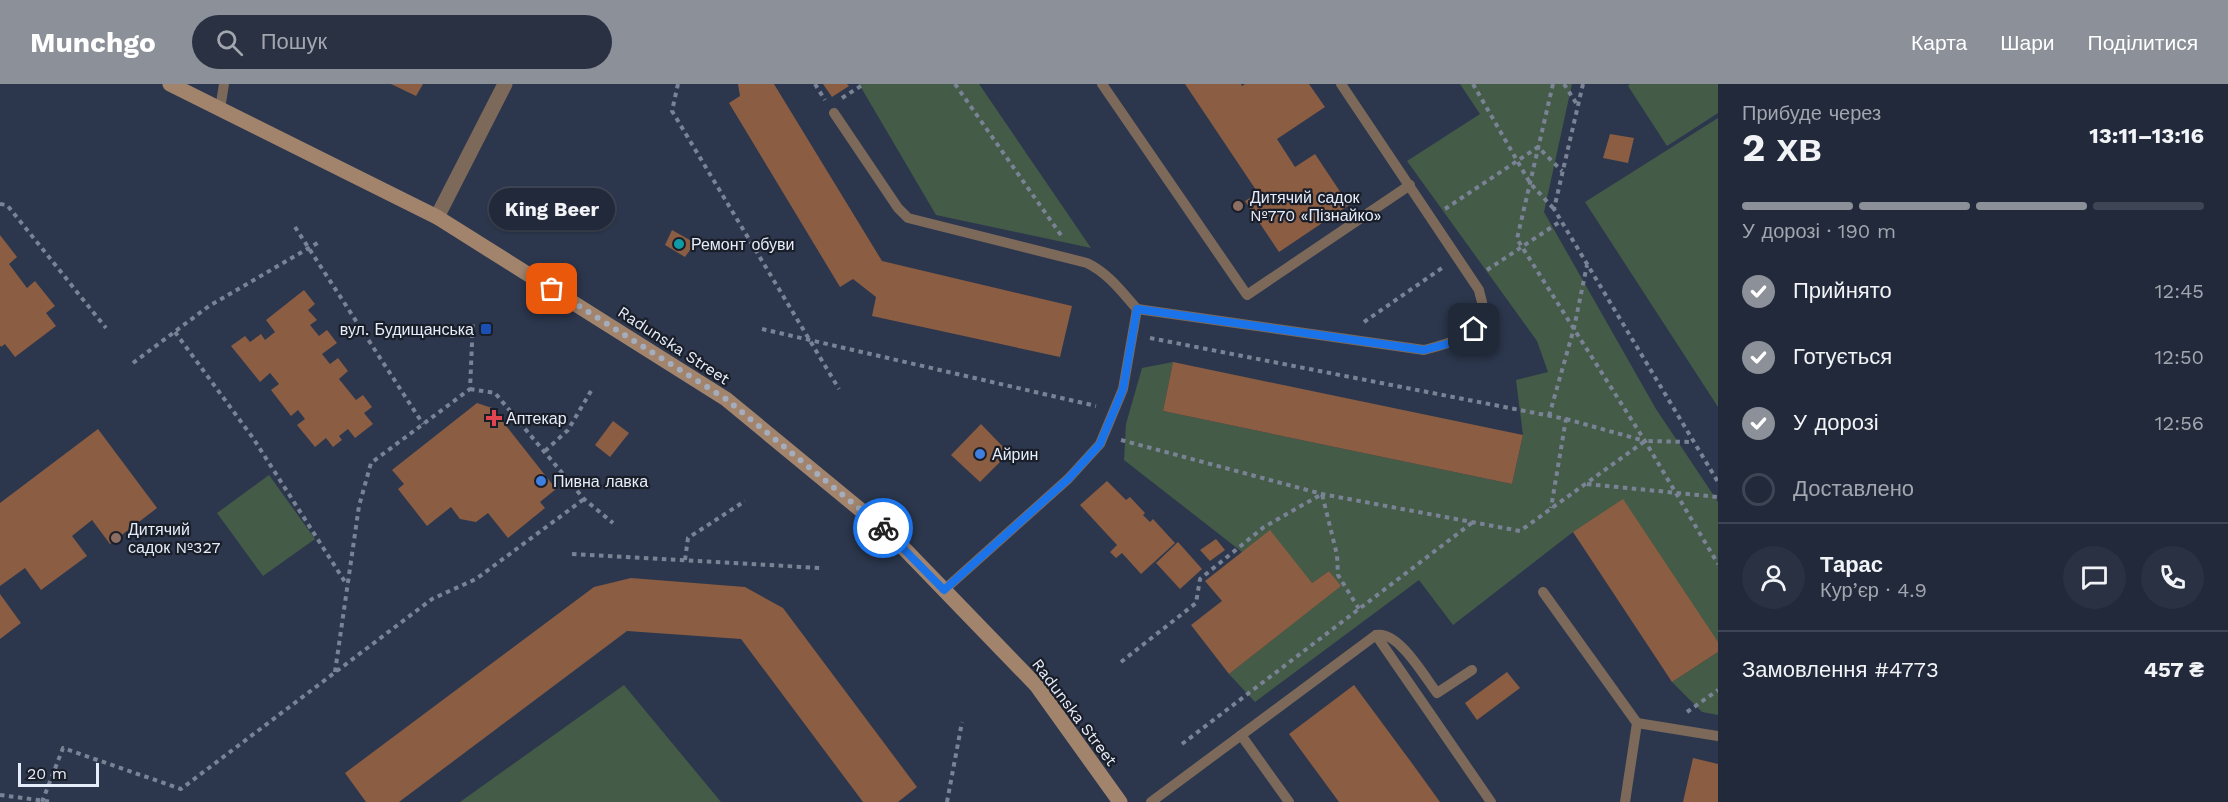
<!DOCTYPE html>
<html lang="uk">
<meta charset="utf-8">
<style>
body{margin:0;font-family:"Work Sans",sans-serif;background:#293142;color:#f1f3f6;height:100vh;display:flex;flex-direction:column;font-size:22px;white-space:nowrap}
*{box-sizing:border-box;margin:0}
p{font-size:20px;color:#a2a6af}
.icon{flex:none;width:33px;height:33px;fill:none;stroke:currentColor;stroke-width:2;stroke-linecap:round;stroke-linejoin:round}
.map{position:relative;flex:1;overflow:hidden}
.drawer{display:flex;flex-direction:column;background:#21293a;width:510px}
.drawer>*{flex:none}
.scale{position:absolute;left:18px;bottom:15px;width:81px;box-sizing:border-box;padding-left:6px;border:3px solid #e5ecfa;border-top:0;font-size:16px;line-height:21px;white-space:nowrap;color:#e5ecfa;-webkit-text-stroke:4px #1a1e28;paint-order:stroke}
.pin{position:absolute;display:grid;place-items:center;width:51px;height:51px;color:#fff;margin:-26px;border-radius:12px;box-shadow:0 3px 9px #0006}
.courier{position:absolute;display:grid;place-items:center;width:60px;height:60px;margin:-30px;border:4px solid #1a73e8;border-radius:50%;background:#fff;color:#222;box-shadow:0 2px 8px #0007}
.bubble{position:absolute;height:42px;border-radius:21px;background:#21293a;box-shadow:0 2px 4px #0004,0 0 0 2px #3e4554;font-size:20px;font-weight:700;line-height:42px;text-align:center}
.headline em{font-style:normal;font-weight:700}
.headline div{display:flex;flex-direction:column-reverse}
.headline{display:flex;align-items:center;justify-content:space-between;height:102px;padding:0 24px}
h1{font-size:39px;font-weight:700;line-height:45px}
.bar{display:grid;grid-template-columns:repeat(4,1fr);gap:9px 6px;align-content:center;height:72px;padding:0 24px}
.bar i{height:8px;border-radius:4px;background:#3e4554}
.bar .on{background:#8c9099}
.bar p{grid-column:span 4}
.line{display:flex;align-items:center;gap:15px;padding:0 24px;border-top:2px solid #3e4554}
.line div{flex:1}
.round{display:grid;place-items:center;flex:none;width:63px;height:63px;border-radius:32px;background:#293142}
ol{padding:0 24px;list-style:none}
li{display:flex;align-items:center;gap:18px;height:66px}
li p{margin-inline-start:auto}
li .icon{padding:6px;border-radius:50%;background:#8c9099;color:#fff;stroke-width:4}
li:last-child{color:#a2a6af}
li i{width:33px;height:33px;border:3px solid #3e4554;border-radius:50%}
header{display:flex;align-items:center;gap:36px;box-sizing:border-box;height:84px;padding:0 30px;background:#8c9099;color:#fff}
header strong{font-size:28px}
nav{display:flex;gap:33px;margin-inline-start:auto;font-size:21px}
.search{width:420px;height:54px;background:#293142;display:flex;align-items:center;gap:15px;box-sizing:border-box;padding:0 21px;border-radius:33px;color:#a2a6af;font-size:22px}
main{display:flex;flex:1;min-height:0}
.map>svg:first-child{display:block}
</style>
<header>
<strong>Munchgo</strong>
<div class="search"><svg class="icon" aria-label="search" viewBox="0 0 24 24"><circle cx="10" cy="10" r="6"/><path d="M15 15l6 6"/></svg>Пошук</div>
<nav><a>Карта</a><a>Шари</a><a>Поділитися</a></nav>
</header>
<main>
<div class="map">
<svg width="1718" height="718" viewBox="0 0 1718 718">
<rect width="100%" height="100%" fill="#2c374d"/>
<g fill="#445b47">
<polygon points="859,0 979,0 1091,164 936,131"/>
<polygon points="1460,0 1572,0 1544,128 1656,325 1718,418 1718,558 1573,448 1453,541 1419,496 1255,618 1229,590 1340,502 1329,487 1312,499 1242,468 1124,376 1126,340 1142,284 1173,278 1163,327 1512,400 1523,351 1516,296 1548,288 1537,257 1407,77 1480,30"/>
<polygon points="1630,0 1718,0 1718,29 1667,62 1628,2"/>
<polygon points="1718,34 1718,323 1585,118"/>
<polygon points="269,391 315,455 263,492 217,429"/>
<polygon points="1718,568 1718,631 1702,628 1672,598"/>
<polygon points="624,601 721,718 460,718"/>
</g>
<g fill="#8b5d42">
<polygon points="391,0 423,0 416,12"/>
<polygon points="738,0 774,0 882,177 1072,222 1060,273 872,232 876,213 853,195 840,203 729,19 740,12"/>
<polygon points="823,0 847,0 849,2 832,13"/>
<polygon points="1185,0 1241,0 1242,2 1245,0 1309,0 1325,23 1277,55 1295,83 1315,70 1349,121 1279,168 1245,117 1258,109"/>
<polygon points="1610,50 1634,54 1628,79 1603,74"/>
<polygon points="672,146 695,159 685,173 665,161"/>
<polygon points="0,151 17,173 9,180 27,204 35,197 55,222 46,229 56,242 15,273 5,260 1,263 0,261"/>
<polygon points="304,206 315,220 308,226 317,236 310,241 319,252 327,246 337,259 322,270 330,280 338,274 348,287 339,295 356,316 363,311 372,323 364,329 373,340 355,354 348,345 339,352 342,356 333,363 326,354 315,363 297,341 305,335 298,326 291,332 271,306 279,300 270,289 260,298 231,262 245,252 250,258 261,250 265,256 275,248 266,236"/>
<polygon points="1173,278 1523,351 1512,400 1163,327"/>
<polygon points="477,319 492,324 556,405 540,418 545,424 508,454 488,429 476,438 460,435 451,423 427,442 398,405 404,400 392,386"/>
<polygon points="613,337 629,349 610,373 595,361"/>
<polygon points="981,340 1009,369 980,398 951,371"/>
<polygon points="98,345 157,424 110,460 92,436 72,452 87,472 41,506 25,484 0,502 0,419"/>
<polygon points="1107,397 1126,416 1130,413 1145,429 1143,431 1150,438 1153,435 1175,459 1141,490 1122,469 1116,474 1110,468 1117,461 1080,421"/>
<polygon points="1623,415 1718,558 1718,568 1672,598 1573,448"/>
<polygon points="1270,446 1312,499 1329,487 1341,502 1229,590 1191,541 1222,517 1205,497"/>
<polygon points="1216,455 1225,466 1210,477 1200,466"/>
<polygon points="1178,458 1202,485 1180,505 1156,479"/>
<polygon points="631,494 745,503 783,524 917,703 898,718 863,718 741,555 627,547 399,718 366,718 345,689 594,503"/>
<polygon points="0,510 21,539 0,555"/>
<polygon points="1507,588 1520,604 1477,636 1465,619"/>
<polygon points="1354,601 1414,682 1440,718 1339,718 1289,650"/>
<polygon points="1693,674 1718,680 1718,718 1683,718"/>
</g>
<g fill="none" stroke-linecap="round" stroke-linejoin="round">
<g stroke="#7a8396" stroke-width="4" stroke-dasharray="4.5 4.5" stroke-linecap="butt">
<polyline points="678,0 672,27 839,305"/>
<polyline points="815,0 825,16"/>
<polyline points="955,0 1063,154"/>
<polyline points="1473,0 1530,99 1554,125"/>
<polyline points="1553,0 1517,155 1645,357 1718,480"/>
<polyline points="1564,0 1578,22"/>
<polyline points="1583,0 1554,125 1718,398"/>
<polyline points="842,14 864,0"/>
<polyline points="0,120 7,121 106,244"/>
<polyline points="1445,125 1538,63 1562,87"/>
<polyline points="295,143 423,340"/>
<polyline points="1487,186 1561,137"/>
<polyline points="1364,238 1442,184"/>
<polyline points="762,245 1096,322"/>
<polyline points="175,248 253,354 347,501"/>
<polyline points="1150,254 1566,335 1551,424"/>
<polyline points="133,279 209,222 321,157"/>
<polyline points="470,305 495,309 584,415 613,439"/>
<polyline points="1549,332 1574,244 1587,181"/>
<polyline points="1566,335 1645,357"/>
<polyline points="1121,356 1322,410 1520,447 1645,357 1693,358"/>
<polyline points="545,367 568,346 591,307"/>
<polyline points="1587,400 1718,413"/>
<polyline points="572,470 821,484"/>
<polyline points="685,476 688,454 745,417"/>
<polyline points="1121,578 1196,519 1200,495 1264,443 1322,410 1337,471 1338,491 1359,525"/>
<polyline points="335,588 359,422 371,379 470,305 473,237"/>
<polyline points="1687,628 1718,606"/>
<polyline points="1182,660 1473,438"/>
<polyline points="0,711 53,718"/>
<polyline points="42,718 63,664 181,705 432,515 476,495 584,415"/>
<polyline points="947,718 962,638"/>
</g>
<g stroke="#7c695a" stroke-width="10">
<polyline points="1102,0 1247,211 1410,101"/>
<polyline points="220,25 224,0"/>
<path d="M834 29 898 124 908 134 1087 179C1108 189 1122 208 1137 225L1424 266C1444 261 1482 252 1483 225 1483 219 1480 212 1479 206L1341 0"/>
<polyline points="944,506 1068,395 1100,360 1123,305 1137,225"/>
<polyline points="1543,508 1637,639 1625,718"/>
<polyline points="1376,551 1491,718"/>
<polyline points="1637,639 1718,652"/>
<polyline points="1241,651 1289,718"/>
<path d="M1151 718 1376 551C1398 546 1424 592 1437 609L1472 586"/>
</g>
<polyline stroke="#7c695a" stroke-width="15" points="437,133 505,0"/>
<polyline stroke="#a2846d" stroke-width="15" points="170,0 437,133 726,315 891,451 1036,601 1120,718"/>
</g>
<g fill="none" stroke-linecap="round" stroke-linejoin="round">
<polyline stroke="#a4adbd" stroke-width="6" stroke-dasharray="0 10.8" points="552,205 726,315 883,444"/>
<polyline stroke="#1a73e8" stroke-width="8" points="883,444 944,506 1068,395 1100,360 1123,305 1137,225 1424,266 1450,259 1474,245"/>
</g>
<g fill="#8d6e63" stroke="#1a1e28" stroke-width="2">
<circle cx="1238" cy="122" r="6"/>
<circle cx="116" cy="454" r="6"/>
</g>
<circle fill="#0f9aa8" stroke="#1a1e28" stroke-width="2" cx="679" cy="160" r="6"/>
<rect fill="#1a4fb4" stroke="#1a1e28" stroke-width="2" x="480" y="239" width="12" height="12" rx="3"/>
<path fill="#e0444e" stroke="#1a1e28" stroke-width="2" d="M491 325h6v6h6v6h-6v6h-6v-6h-6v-6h6z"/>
<g fill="#3f7fe0" stroke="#1a1e28" stroke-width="2">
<circle cx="980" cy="370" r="6"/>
<circle cx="541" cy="397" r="6"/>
</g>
<g text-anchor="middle" stroke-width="4.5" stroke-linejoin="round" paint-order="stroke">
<g font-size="16" fill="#e5ecfa" stroke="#1a1e28" text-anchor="start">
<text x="1250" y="119">Дитячий садок<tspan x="1250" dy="18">№770 «Пізнайко»</tspan></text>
<text x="691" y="166">Ремонт обуви</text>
<text x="474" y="251" text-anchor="end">вул. Будищанська</text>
<text x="506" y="340">Аптекар</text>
<text x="992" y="376">Айрин</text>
<text x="553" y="403">Пивна лавка</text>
<text x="128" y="451">Дитячий<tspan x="128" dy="18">садок №327</tspan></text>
</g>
<g font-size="16" fill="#e5ecfa" stroke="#1a1e28">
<text transform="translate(674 261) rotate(33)" y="6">Radunska Street</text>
<text transform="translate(1075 628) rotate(53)" y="6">Radunska Street</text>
</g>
</g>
</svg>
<div class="scale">20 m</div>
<div class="pin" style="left:552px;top:205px;background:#ea580c"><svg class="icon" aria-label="bag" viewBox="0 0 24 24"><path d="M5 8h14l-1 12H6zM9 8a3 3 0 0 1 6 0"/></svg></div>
<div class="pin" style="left:1474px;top:245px;background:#1f2937"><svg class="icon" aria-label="home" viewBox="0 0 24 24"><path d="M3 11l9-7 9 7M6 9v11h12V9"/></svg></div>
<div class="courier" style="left:883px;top:444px"><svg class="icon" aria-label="bike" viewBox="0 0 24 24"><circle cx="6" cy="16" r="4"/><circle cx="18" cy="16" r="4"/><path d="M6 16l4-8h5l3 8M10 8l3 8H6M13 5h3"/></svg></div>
<div class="bubble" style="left:489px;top:104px;width:126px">King Beer</div>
</div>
<section class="drawer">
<div class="headline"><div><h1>2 хв</h1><p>Прибуде через</p></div><em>13:11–13:16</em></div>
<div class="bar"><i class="on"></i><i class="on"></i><i class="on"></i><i></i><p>У дорозі · 190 m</p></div>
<ol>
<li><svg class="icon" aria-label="check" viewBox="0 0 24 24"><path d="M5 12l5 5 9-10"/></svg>Прийнято<p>12:45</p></li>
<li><svg class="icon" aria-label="check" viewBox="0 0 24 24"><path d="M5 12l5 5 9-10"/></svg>Готується<p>12:50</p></li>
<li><svg class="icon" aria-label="check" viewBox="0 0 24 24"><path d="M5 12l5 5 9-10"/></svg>У дорозі<p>12:56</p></li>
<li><i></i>Доставлено</li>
</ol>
<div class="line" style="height:108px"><a class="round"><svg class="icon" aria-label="person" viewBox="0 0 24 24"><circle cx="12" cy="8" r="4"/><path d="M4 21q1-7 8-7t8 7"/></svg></a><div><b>Тарас</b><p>Кур’єр · 4.9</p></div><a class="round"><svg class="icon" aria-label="chat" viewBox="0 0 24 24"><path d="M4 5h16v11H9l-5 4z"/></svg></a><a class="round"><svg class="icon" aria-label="phone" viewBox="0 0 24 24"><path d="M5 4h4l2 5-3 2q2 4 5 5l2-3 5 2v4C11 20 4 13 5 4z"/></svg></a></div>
<div class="line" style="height:78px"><div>Замовлення #4773</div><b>457 ₴</b></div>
</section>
</main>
